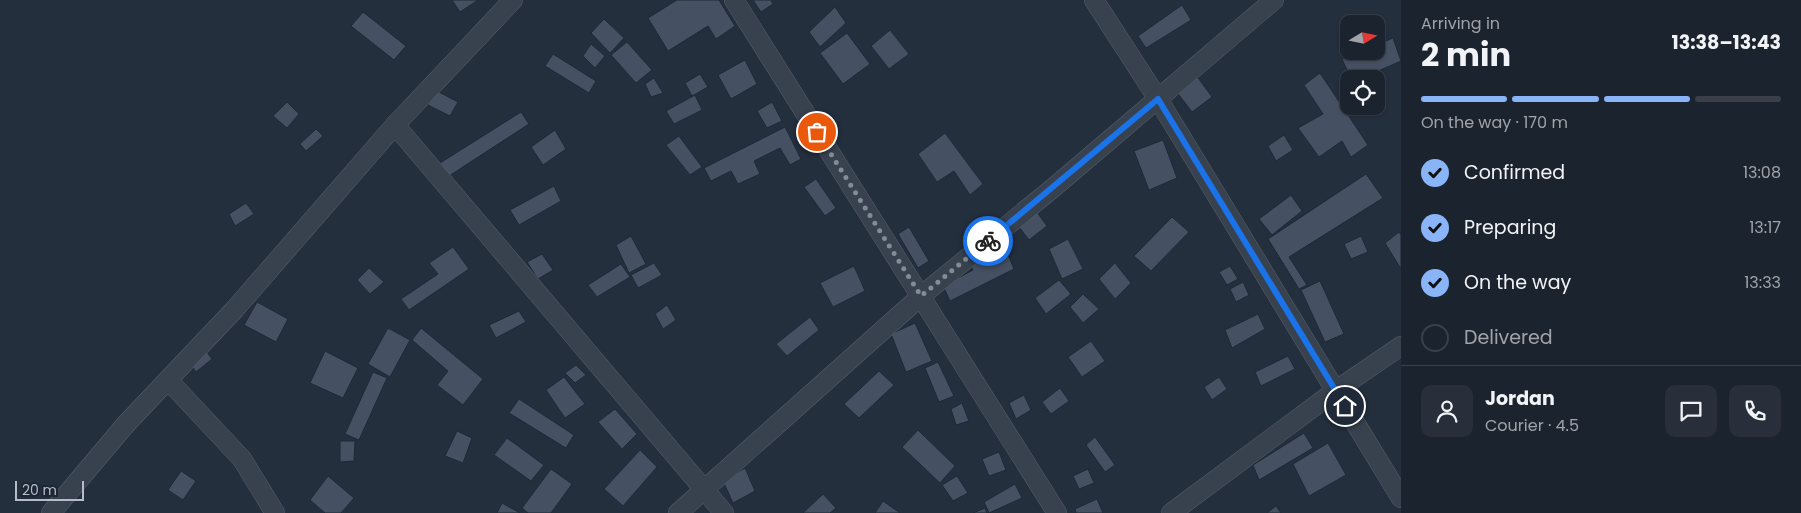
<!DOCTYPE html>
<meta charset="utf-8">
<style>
body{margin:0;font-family:Poppins,sans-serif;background:#282f3a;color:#f1f3f6;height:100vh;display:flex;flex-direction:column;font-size:19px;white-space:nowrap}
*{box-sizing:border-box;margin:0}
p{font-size:16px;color:#a0a4aa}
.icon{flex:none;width:28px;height:28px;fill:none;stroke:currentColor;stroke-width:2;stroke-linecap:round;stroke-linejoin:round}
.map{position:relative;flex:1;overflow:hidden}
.details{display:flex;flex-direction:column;background:#1b232e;width:400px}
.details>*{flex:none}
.needle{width:32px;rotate:80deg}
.fabs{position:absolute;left:1340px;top:15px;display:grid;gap:10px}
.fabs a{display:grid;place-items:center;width:45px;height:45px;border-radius:10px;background:#1b232e;box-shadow:0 1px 4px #0004,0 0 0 1px #39404a;font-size:25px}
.scale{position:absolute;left:15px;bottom:12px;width:69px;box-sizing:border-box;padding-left:5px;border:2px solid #b4bcc9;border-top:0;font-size:14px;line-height:18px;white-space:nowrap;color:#b4bcc9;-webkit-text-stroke:4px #1d2633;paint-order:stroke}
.pin{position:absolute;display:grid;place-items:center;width:42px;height:42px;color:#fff;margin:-21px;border:2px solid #fff;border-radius:50%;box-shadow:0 1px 5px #0007}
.courier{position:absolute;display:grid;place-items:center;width:50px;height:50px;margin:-25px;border:4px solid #1a73e8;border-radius:50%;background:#fff;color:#222;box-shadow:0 1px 6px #0007}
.headline em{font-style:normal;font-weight:700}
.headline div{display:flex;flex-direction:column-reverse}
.headline{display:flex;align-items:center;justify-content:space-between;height:85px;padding:0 20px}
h1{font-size:32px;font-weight:700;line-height:38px}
.bar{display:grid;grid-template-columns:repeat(4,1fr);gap:8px 5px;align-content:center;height:60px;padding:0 20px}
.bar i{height:6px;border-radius:4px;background:#39404a}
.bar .current{background:#8ab4f8}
.bar p{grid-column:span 4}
.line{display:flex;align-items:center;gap:12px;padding:0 20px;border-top:1px solid #39404a}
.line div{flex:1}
.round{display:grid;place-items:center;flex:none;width:52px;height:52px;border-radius:10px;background:#282f3a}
ol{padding:0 20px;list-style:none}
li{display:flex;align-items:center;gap:15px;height:55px}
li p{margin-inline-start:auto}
li .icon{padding:5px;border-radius:50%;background:#8ab4f8;color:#111;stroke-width:4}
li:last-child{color:#a0a4aa}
li i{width:28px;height:28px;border:2px solid #39404a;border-radius:50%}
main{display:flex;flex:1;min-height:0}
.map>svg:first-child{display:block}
</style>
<main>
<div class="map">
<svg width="1401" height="513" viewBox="0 0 1401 513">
<rect width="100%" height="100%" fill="#242f3e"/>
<g fill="#455162" stroke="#1f2835">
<polygon points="452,0 478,0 460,12"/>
<polygon points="677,0 719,0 735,26 716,39 708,26 668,51 648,18"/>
<polygon points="753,0 771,0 773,4 761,12"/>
<polygon points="1182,5 1191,20 1146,48 1138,36"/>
<polygon points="835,7 846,23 820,47 809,32"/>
<polygon points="363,12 406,46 394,60 351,26"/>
<polygon points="604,19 624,38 610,53 591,33"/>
<polygon points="890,30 909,54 889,69 871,46"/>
<polygon points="847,33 870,64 843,84 820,53"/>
<polygon points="1393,38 1401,61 1360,79 1351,79 1342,59 1361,51 1376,51 1376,45"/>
<polygon points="627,42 652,70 636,83 611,55"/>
<polygon points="591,44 605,56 595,68 583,56"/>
<polygon points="553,54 596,81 589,93 545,66"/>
<polygon points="745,60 757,84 731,99 718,75"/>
<polygon points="1320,73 1368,145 1351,157 1342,141 1319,157 1298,128 1323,114 1304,85"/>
<polygon points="700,74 708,87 692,96 685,83"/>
<polygon points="1196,75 1212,97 1192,112 1176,91"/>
<polygon points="654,78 663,93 651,97 645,84"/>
<polygon points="435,90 458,102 450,116 428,105"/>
<polygon points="695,95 702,110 674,124 666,111"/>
<polygon points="287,102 299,114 287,128 273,116"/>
<polygon points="772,102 782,121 767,128 757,111"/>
<polygon points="521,112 529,124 449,176 440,163"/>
<polygon points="785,127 801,159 790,165 780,148 754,161 760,174 738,184 731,171 711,181 704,168"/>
<polygon points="316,129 323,136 306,151 300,144"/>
<polygon points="555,130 566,149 543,165 531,147"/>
<polygon points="945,133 983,184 970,195 954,171 937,182 918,154"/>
<polygon points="1284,135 1293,150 1276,161 1268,146"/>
<polygon points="679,136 702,167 690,175 666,145"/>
<polygon points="1163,140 1177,178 1149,190 1134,151"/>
<polygon points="1366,174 1383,198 1289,257 1307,285 1299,289 1268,239"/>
<polygon points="816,179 836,208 825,216 804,187"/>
<polygon points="554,186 561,201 519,225 510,210"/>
<polygon points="1291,195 1302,211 1272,235 1259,219"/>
<polygon points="246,203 254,214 235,226 229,214"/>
<polygon points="1037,212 1047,226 1029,240 1019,227"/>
<polygon points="1172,217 1189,232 1151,271 1134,256"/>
<polygon points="909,227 929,261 918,268 898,234"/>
<polygon points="1399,232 1401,235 1401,269 1385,243"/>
<polygon points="631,236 646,264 629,273 616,245"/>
<polygon points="1361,236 1368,252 1351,259 1344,244"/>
<polygon points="1068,239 1083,269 1062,279 1049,249"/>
<polygon points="1003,242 1014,269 950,301 943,286 973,270 968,261"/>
<polygon points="453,247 469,269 409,310 401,299 438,274 429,263"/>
<polygon points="542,254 553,270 538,279 527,262"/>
<polygon points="654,263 662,275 638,288 631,275"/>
<polygon points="1115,263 1131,283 1115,299 1099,279"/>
<polygon points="621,264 630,277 597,297 588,285"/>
<polygon points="854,266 865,291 833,307 820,283"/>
<polygon points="1230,266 1238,279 1227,285 1219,272"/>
<polygon points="369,268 384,282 370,294 357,280"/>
<polygon points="1059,280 1071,294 1046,314 1035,298"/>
<polygon points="1320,281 1344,334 1325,342 1301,290"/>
<polygon points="1243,282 1249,295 1236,302 1230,289"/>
<polygon points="1083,294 1099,309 1083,323 1070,307"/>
<polygon points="257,302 288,319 276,342 244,325"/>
<polygon points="667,305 676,320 663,329 655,314"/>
<polygon points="519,311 526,322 496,338 489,325"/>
<polygon points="1258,314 1265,329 1232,348 1225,330"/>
<polygon points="810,317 819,330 787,356 776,344"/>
<polygon points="915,323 932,361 906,372 891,334"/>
<polygon points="388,328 410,340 390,377 368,364"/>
<polygon points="421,328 483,379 463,405 437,385 448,371 412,340"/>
<polygon points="1091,341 1105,361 1082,377 1068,357"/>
<polygon points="204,348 212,359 196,372 188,361"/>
<polygon points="325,351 358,368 343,398 310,383"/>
<polygon points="1288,356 1295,369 1261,386 1255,372"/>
<polygon points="938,362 954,396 939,402 925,368"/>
<polygon points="576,365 586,375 575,383 565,373"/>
<polygon points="879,371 894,385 859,418 844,404"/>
<polygon points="373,372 387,378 359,440 345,434"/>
<polygon points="564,377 585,404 565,418 546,390"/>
<polygon points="1219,377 1227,389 1212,400 1204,387"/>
<polygon points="1060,388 1069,401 1051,414 1042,402"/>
<polygon points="1024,395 1031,410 1016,419 1009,403"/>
<polygon points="519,399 574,435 566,448 509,413"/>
<polygon points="962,403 969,421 956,425 951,409"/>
<polygon points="615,409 637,434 622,449 598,422"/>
<polygon points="918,430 955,466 940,483 902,447"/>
<polygon points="457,431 472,438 463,463 445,456"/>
<polygon points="1304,433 1313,448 1259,480 1253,465"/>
<polygon points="1095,437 1115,465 1105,472 1086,445"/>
<polygon points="507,438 544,465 531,481 494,455"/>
<polygon points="340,441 355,441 354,461 340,462"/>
<polygon points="1328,443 1346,475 1309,496 1293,464"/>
<polygon points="640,450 657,467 623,506 604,489"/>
<polygon points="999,452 1006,470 989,476 982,459"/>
<polygon points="745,468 755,491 733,503 723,481"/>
<polygon points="551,469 572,484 551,513 528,513 522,508"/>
<polygon points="1088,469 1094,483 1079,489 1073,476"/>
<polygon points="181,471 196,481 183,500 168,490"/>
<polygon points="328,476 354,498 341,513 325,513 310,500"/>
<polygon points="957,476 968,493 953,501 942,485"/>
<polygon points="1015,484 1022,498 989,513 984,502"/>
<polygon points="823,494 836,508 830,513 803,513"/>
<polygon points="1097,499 1103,513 1076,513 1075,509"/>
<polygon points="883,501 900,513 875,513"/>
<polygon points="502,503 520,513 497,513"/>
<polygon points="1276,506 1281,513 1267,513"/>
<polygon points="985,508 987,513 973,513"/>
</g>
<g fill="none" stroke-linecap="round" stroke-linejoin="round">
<g stroke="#565f6c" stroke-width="20">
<g id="street">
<polyline points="734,0 1057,513"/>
<polyline points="1094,0 1158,99 1401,498"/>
<polyline points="395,125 724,513"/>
<polyline points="168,380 242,459 275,513"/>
<polyline points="51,513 126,424 235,309 395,125 513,0"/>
<polyline points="678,513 921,296 1053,188 1274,0"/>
<polyline points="1171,513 1335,391 1401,346"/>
</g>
</g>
<use href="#street" stroke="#38414e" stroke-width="19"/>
</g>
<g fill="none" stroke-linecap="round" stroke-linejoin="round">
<polyline stroke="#828b98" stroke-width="5" stroke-dasharray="0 9" points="817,132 921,296 988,241"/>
<polyline stroke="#1a73e8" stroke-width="6" points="988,241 1158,99 1345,406"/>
</g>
</svg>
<div class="fabs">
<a><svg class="needle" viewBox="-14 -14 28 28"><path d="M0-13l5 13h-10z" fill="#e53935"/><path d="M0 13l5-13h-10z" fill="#a0a4aa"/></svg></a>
<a><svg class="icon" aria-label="locate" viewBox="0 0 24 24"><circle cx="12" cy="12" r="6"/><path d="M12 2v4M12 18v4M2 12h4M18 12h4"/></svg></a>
</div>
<div class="scale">20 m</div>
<div class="pin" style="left:817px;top:132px;background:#ea580c"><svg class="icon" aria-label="bag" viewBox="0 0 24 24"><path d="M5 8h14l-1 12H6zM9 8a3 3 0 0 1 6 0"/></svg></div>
<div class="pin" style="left:1345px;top:406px;background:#1f2937"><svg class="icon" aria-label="home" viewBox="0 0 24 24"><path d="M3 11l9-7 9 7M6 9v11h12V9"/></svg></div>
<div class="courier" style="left:988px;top:241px"><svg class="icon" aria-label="bike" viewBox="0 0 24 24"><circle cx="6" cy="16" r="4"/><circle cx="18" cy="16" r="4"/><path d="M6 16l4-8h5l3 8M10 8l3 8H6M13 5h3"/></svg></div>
</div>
<section class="details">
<div class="headline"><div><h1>2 min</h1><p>Arriving in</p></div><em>13:38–13:43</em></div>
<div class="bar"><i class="current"></i><i class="current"></i><i class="current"></i><i></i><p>On the way · 170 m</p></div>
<ol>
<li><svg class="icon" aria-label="check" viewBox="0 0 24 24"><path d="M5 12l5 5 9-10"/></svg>Confirmed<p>13:08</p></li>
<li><svg class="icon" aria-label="check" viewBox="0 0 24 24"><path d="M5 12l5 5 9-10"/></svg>Preparing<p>13:17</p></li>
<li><svg class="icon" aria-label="check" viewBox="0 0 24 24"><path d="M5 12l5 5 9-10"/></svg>On the way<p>13:33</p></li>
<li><i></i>Delivered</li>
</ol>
<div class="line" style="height:90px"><a class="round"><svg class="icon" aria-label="person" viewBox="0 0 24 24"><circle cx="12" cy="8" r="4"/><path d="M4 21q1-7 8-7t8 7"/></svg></a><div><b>Jordan</b><p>Courier · 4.5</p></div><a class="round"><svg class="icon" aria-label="chat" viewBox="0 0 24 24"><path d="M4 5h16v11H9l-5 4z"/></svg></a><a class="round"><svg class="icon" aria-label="phone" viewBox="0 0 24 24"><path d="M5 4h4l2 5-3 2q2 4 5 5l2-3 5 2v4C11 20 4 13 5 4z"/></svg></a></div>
</section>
</main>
